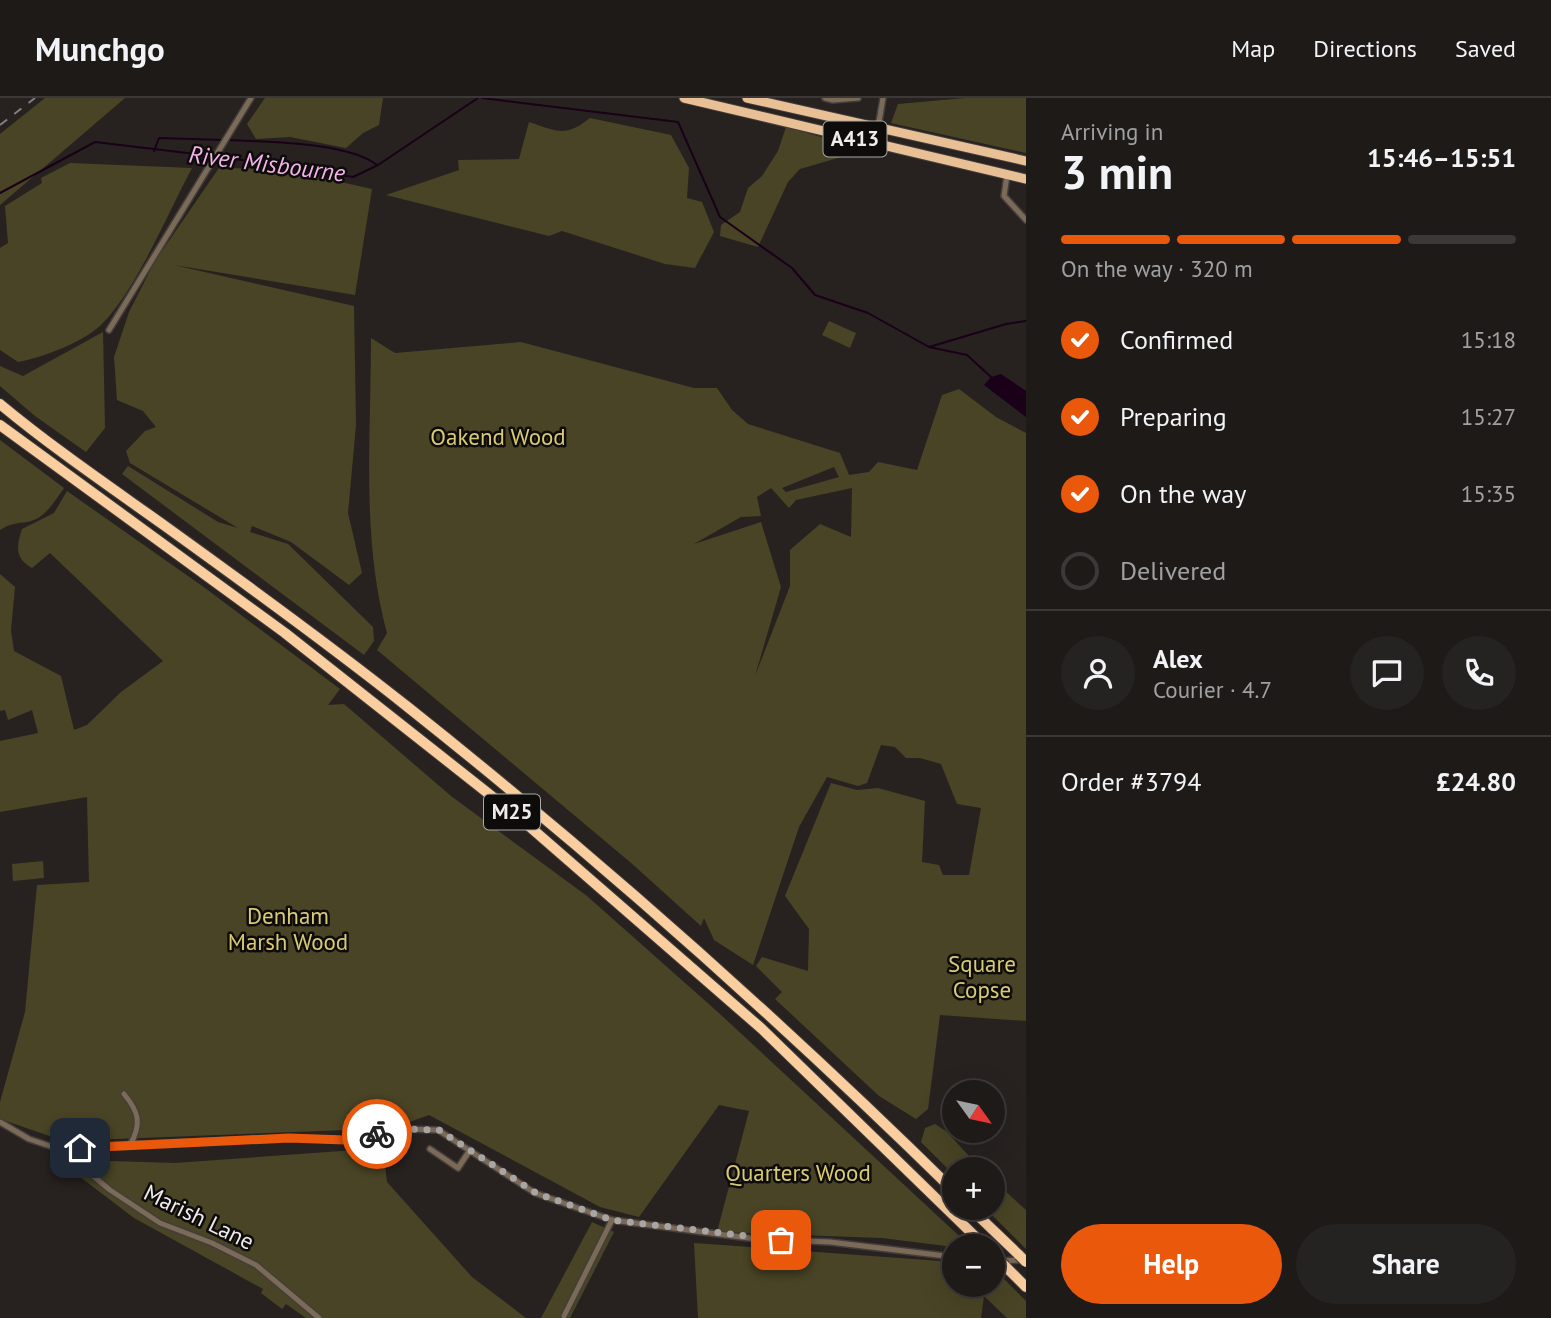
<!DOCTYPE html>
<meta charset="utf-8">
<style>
body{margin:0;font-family:"PT Sans",sans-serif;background:#252321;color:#f1f3f6;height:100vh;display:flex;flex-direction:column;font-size:26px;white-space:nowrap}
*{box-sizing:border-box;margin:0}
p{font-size:23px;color:#a0a1a2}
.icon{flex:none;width:38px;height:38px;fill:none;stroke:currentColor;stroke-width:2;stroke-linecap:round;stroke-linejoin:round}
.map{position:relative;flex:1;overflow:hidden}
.drawer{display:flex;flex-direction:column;background:#1d1a18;width:525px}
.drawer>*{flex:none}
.needle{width:46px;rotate:123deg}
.controls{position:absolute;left:942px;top:982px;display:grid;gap:14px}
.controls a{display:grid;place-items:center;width:63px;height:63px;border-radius:50%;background:#1d1a18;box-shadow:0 7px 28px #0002,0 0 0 2px #3b3837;font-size:35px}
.pin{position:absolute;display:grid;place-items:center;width:60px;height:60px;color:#fff;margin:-30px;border-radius:14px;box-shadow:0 4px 10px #0006}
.courier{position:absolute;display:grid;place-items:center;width:70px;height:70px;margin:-35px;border:5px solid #ea580c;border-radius:50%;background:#fff;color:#222;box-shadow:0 2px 9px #0007}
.overview em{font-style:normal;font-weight:800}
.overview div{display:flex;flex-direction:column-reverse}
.overview{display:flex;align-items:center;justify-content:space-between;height:119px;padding:0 35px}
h1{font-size:46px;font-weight:800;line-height:52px}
.bar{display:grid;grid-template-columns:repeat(4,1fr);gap:10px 7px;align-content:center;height:84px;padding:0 35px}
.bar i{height:9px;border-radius:5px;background:#3b3837}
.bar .selected{background:#ea580c}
.bar p{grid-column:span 4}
.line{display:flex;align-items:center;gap:18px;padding:0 35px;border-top:2px solid #3b3837}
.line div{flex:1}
.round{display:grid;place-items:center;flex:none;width:74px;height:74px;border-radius:37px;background:#252321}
ol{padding:0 35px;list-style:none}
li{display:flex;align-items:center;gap:21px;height:77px}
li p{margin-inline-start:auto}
li .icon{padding:7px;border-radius:50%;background:#ea580c;color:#fff;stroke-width:4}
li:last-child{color:#a0a1a2}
li i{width:38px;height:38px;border:4px solid #3b3837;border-radius:50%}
.cta{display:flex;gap:14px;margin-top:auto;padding:14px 35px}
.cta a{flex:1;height:80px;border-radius:42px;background:#ea580c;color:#fff;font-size:28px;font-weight:800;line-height:80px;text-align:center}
.cta a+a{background:#252321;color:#f1f3f6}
header{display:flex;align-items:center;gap:42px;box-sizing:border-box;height:98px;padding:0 35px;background:#1d1a18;border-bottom:2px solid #3b3837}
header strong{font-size:33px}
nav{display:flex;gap:38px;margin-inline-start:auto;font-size:24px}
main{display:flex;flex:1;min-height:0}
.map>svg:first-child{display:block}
</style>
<header>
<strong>Munchgo</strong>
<nav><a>Map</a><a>Directions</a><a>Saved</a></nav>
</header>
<main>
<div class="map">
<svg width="1026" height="1220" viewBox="0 0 1026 1220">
<rect width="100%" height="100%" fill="#272220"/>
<g fill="#494425" fill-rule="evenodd">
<polygon points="45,0 125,0 0,107 0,36"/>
<polygon points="265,0 383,0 379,27 363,35 346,50 290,39 256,41 247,26"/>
<polygon points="965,0 1026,0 1026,55 891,25 898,6"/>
<path d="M590 20 671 37 689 70 687 100 702 104 714 134 695 170 665 166 562 133 549 138 386 97 459 72 458 62 519 61 529 24C557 33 565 40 590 20Z"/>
<polygon points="786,29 856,49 855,55 800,71 788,84 758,149 720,138 721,127 740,114 748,90 762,78 778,53"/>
<path d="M70 65 192 70C168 115 136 192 102 226 82 245 44 259 18 264L0 252V150L8 145 5 108 42 85 41 80Z"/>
<polygon points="219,70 282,71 372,91 355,197 174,167 354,208 356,327 348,415 362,475 349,487 291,444 252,428 250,434 288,446 373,529 374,543 364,557 122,376 128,368 218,424 238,430 130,365 126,353 145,333 156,329 143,313 117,302 114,259 129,214 155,163"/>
<polygon points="829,223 856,235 850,250 822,237"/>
<polygon points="103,234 105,330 86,354 35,318 0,288 0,268 23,278"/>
<path d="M371 240 395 255 521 244 694 290H717L732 312 748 326 840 355 849 377 869 374 878 364 917 372 942 297 959 291 996 319 1026 335V923L940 917 928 1011 916 1021 879 998 775 901 782 894 756 868 762 859 808 873 809 831 785 798 831 685 857 692 878 690 925 703 922 764 939 767 943 777H969L981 710 957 706 941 666 920 660H906L895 649 881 647 867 685 858 688 827 679 799 729 753 867 714 842 704 820 701 828 630 764 377 552 387 535C361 440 371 338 371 240ZM834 369 839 379 786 394 782 390ZM771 390 789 410 796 402 852 390 851 439 820 426 790 452V488L755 578 781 489 761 424 694 446 741 419 761 418 757 399Z"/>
<path d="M0 342 64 390C54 404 45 421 27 424 16 425 10 426 0 432Z"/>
<path d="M67 393 205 490 340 591 328 607 344 606 451 698 587 798 720 916 970 1148 954 1149 882 1140 717 1134 749 1013 719 1007 639 1119 600 1109 429 1017 404 1026 347 1032 64 1043 0 1021V1004L25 914 37 787 89 784 87 699 0 714V643L38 635 32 612 8 622 5 612 0 613V476L15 489 11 532 14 553 61 578 74 632 87 627 121 594 163 563 50 455 32 470C15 461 16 448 22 431L54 415Z"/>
<polygon points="43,763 44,780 13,783 12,766"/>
<polygon points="935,1026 946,1033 981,1071 954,1071 954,1077 921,1044 925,1030"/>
<polygon points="383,1050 387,1084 472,1179 526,1220 306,1220 286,1206 282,1211 261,1195 263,1191 134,1120 67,1069 78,1062 175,1065"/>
<polygon points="992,1081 1026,1112 1026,1151 985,1110 992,1110"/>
<polygon points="592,1124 614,1134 570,1220 541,1220"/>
<polygon points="694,1145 954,1164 954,1186 992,1186 992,1169 1026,1203 1026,1220 1007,1220 984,1198 981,1220 698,1220"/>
</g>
<polygon fill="#1a0018" points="1001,276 1026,293 1026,319 984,287 991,279"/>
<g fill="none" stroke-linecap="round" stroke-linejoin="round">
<g stroke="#1a0018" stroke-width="2">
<polyline points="482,0 678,24 720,119 792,170 815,197 868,215 929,249 967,257 991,279"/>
<path d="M229 42C267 44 348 44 377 67"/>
<polyline points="154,53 159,40 224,42"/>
<polyline points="0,95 95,44 229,60 353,79 378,67 478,0"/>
<polyline points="929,249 1006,226 1026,223"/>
</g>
<g stroke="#433e3c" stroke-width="8">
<g id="minor">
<polyline points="825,0 833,2 858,0"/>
<polyline points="878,30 883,0"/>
<polyline points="1007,77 1004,98 1026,122"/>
<polyline points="109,232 251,0"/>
<path d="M124 996C139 1014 142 1026 130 1047"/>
<polyline points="0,1024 29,1041 62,1052 98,1048 289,1040 345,1042 405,1031 438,1032 535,1095 612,1122 756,1141 830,1144 954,1159"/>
<polyline points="430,1051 458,1070 470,1052"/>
<polyline points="62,1052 110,1092 160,1125 212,1145 256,1167 319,1220"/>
<polyline points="992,1163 1023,1162"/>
<polyline points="564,1218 612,1122"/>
</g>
</g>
<g stroke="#433e3c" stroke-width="11">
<g id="trunk">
<polyline points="684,0 1026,81"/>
<polyline points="747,0 1026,63"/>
</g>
</g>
<g stroke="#433e3c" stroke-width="12">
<g id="motorway">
<path d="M0 306C53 350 109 388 165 428 247 487 330 547 409 610 599 761 781 923 954 1093"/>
<polyline points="0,327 285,535 522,722 762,931 985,1148"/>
<polyline points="970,1110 1019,1157"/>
<polyline points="1005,1168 1026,1189"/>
</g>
</g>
<use href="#minor" stroke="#7c6a58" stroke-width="5"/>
<use href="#trunk" stroke="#e9c096" stroke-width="9"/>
<use href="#motorway" stroke="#fbcea0" stroke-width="10"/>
<polyline stroke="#847f7e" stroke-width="2" stroke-dasharray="9 9" stroke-linecap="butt" points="0,27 35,0"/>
<g stroke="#433e3c" stroke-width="12" stroke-linecap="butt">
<g id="motorway-bridge">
<polyline points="1019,1157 1026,1164"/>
<polyline points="996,1158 1005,1168"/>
</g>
</g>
<use href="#motorway-bridge" stroke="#fbcea0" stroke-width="10"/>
</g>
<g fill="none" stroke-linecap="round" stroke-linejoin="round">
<polyline stroke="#a8a5a3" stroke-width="7" stroke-dasharray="0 12.6" points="377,1036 405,1031 439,1032 536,1095 612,1122 781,1142"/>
<polyline stroke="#ea580c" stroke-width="9" points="80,1050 289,1040 345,1042 377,1036"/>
</g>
<g text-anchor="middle" stroke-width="5" stroke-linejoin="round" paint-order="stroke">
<g fill="#0e0c0b" stroke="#aba8a7" stroke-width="2">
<rect x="823.5" y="23.5" width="63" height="35" rx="5"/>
<rect x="484" y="696.5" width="56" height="35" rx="5"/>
</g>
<g font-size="21" font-weight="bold" fill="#eeebea">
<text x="855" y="48">A413</text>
<text x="512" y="721">M25</text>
</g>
<g font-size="23" fill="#d9cb74" stroke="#0e0c0b">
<text x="498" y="347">Oakend Wood</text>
<text x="288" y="826">Denham<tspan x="288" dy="26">Marsh Wood</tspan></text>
<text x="982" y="874">Square<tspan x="982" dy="26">Copse</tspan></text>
<text x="798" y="1083">Quarters Wood</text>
</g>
<g font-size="23" fill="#eeebea" stroke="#0e0c0b">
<text transform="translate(199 1119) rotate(26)" y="8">Marish Lane</text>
</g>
<g font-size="24" font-style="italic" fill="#f5b2ed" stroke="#0e0c0b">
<text transform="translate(267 66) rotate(7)" y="8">River Misbourne</text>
</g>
</g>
</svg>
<div class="controls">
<a><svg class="needle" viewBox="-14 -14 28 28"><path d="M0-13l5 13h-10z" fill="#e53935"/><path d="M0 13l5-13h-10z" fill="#a0a1a2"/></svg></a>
<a>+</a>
<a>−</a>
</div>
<div class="pin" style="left:781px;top:1142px;background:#ea580c"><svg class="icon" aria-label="bag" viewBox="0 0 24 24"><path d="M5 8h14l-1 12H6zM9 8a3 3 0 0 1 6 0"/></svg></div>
<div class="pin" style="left:80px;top:1050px;background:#1f2937"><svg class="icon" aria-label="home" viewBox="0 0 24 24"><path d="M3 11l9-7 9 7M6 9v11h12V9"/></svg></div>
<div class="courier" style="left:377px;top:1036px"><svg class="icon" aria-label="bike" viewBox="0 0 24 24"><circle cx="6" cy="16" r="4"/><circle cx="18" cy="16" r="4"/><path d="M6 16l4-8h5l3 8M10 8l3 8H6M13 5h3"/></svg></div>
</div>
<section class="drawer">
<div class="overview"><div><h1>3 min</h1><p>Arriving in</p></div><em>15:46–15:51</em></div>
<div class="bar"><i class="selected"></i><i class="selected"></i><i class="selected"></i><i></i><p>On the way · 320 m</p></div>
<ol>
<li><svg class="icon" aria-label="check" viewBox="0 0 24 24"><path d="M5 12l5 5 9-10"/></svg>Confirmed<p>15:18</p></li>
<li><svg class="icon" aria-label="check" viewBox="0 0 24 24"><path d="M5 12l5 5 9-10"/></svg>Preparing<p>15:27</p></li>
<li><svg class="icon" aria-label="check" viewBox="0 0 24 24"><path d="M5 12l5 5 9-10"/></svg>On the way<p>15:35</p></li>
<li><i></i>Delivered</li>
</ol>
<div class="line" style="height:126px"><a class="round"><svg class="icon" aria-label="person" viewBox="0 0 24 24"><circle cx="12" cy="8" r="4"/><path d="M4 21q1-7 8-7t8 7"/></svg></a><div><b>Alex</b><p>Courier · 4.7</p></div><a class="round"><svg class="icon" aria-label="chat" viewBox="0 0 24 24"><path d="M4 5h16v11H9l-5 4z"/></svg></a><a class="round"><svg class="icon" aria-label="phone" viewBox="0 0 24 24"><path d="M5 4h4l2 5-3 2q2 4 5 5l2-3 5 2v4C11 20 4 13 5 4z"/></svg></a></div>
<div class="line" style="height:91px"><div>Order #3794</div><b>£24.80</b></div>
<div class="cta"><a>Help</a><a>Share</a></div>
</section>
</main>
